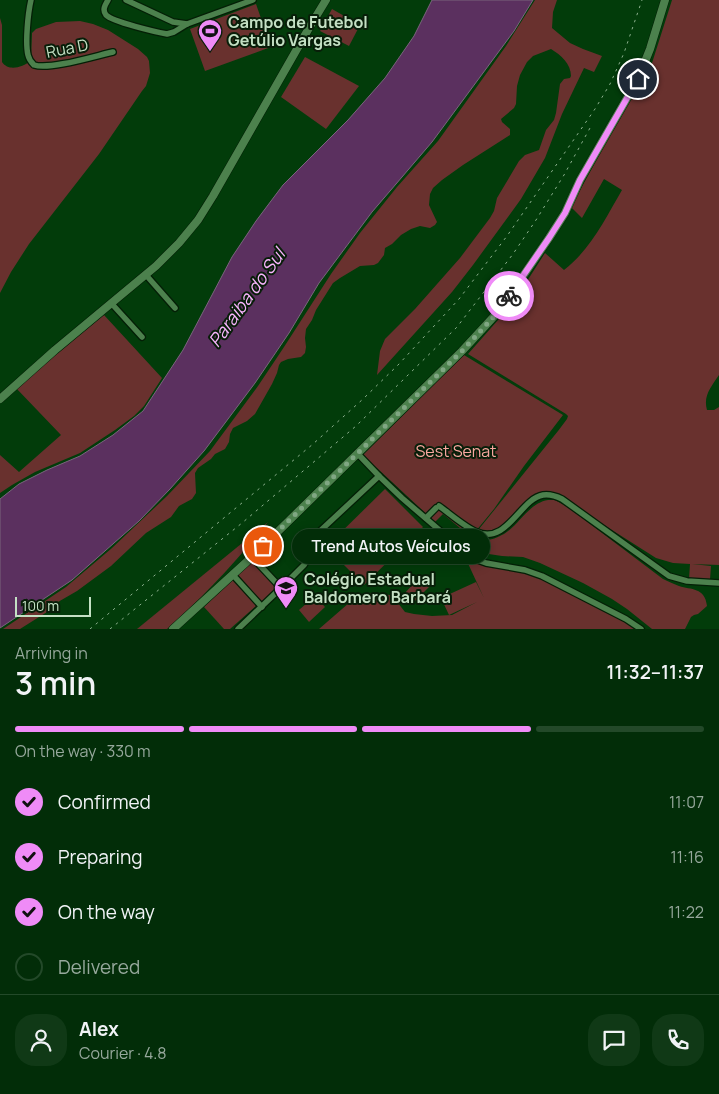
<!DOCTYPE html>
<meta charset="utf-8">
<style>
body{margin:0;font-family:Manrope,sans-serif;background:#103916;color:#f1f3f6;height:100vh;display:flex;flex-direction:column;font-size:19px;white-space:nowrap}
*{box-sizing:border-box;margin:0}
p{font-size:16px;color:#96a89c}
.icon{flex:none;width:28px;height:28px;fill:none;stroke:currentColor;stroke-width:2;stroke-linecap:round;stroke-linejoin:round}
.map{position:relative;height:629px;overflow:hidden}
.panel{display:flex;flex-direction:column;background:#022d08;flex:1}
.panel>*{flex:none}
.scale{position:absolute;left:15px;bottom:12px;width:76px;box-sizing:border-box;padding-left:5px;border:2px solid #c4e0c4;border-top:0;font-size:14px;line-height:18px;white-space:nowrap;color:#c4e0c4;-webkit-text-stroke:4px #081e09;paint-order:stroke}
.pin{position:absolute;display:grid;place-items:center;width:42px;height:42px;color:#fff;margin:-21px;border:2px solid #fff;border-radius:50%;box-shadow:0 1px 5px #0007}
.courier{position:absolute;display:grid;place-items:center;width:50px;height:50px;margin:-25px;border:4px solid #ef8bf7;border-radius:50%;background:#fff;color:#222;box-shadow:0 1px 6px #0007}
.bubble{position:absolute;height:35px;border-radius:18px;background:#022d08;box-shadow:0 2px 12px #0003,0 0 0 1px #234929;font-size:16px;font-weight:600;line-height:35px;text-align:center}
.head em{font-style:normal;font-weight:600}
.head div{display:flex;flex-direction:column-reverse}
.head{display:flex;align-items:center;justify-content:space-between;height:85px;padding:0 15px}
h1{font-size:32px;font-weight:600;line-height:38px}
.bar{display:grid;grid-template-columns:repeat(4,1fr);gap:8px 5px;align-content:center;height:60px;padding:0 15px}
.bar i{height:6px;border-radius:4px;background:#234929}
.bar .on{background:#ef8bf7}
.bar p{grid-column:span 4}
.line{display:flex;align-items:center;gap:12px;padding:0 15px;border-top:1px solid #234929}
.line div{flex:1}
.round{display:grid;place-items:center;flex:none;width:52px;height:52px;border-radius:20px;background:#103916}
ol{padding:0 15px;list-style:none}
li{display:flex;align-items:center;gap:15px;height:55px}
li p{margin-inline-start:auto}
li .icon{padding:5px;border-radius:50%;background:#ef8bf7;color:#111;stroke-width:4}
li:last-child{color:#96a89c}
li i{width:28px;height:28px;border:2px solid #234929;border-radius:50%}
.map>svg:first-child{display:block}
</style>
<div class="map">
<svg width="719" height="629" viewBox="0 0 719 629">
<rect width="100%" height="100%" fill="#023c0a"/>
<g fill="#69312e">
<path d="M535 0H557L553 12 552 28 570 43 583 49 602 56 594 72 584 68 562 114 545 158 521 199 473 265 452 292 377 375 380 351 385 339 415 309 460 258 490 218 494 211 497 198 519 161 525 155 539 150 546 130 554 120 556 113 560 84 564 79 570 78 571 76C571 64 561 55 551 49L533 56 527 62 520 75 517 86 516 104 514 108 501 119 502 122 510 129V135L463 165 442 180 433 188 430 194 429 205 437 222 435 225 430 228 420 226 411 229 401 235 392 244 385 248 384 255 378 263 374 265 360 266 340 278 333 283 316 310 312 320 306 329 305 338 306 347 305 353 301 357 288 359 281 362 279 365 277 373 272 384 255 414 247 421 233 428 230 434 229 442 225 449 215 454 211 459 198 468 195 473 196 493 192 499 179 506 171 517 146 533 111 566 77 591 58 602 47 612 20 629H3L66 587 112 548 167 496 210 451 258 386 284 347 331 274 360 233 397 187 438 141 506 46Z"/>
<path d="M672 0H719V375C711 387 703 396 707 410H714L719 407V565L692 564 711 566 710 580 689 579 690 564 673 563 656 558 604 525 562 496 552 492H546L538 493C524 504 498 540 479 529L558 431 567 419 568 416 566 414 468 354 513 303 545 253 564 270C591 249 605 219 622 190L604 179 582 218 571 207 604 146 652 63Z"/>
<polygon points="256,4 271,47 205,71 190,29"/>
<polygon points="332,9 360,25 349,46 320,31"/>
<path d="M0 18 2 25V62C9 72 22 67 31 61L32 33 36 29 56 22 80 21 93 24 108 30 138 49 147 57 149 61 150 73 146 86 142 91 99 154 29 244 11 272 0 293Z"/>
<polygon points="305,57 359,86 326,129 281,97"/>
<polygon points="104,315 162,378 144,406 134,416 115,430 80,453 35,472 12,485 0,493 0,455 19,472 61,435 16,388"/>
<polygon points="464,355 563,415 524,466 494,509 471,537 443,514 435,522 363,455"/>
<polygon points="385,489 423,527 364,585 326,547"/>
<path d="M548 500H555L569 508 663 579C668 581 673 584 679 586 691 590 705 587 707 606L698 614 694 615 691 617 685 629H652L627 609 612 599 583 583 540 563 523 557 502 556 482 553 473 550 470 546V541C475 538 479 540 485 540 492 540 498 537 504 534 520 524 529 503 548 500Z"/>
<path d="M268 522C237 561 204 596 167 629H137Z"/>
<polygon points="465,557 473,562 481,565 533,574 621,619 638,629 319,629 357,596 369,593 390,595 394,598 405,612 414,614 432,616 452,615 477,602 449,615 441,598 476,582 484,598"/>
<polygon points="253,562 279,589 261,602 236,576"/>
<polygon points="420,577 430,586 411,605 402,596"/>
<polygon points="233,580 257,605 230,629 224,629 204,607"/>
<polygon points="315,596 325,607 309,622 299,610"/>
</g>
<polygon fill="#5b305f" stroke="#7a657d" points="432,0 533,0 514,31 432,142 372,212 319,283 289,333 255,383 204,451 170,489 139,521 72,580 0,628 0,499 19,484 47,470 80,456 113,435 143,411 183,350 232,257 256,221 283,185 348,120 385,78 414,36"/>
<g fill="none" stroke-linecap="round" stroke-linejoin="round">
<g stroke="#041f06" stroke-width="8">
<g id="street">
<path d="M31 0C28 13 25 43 28 55 29 60 31 62 34 65 50 70 95 56 113 52"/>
<path d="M108 0C105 5 102 10 106 15 113 22 156 32 167 34L174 32 187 24 253 0"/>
<polyline points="126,0 173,22 187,24"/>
<polyline points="146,275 175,308"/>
<polyline points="112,304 142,337"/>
<polyline points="357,453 379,476 402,498 472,558 486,563 525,570 542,576 626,619 641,629"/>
<path d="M439 506C449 513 466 528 477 532 507 545 520 499 543 495 550 494 556 496 562 499L669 576 687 581 719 583"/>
<polyline points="426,518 436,508"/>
<polyline points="252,557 281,588"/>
<polyline points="233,575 262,607"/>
<polyline points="238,629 281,588 304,565 310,555 315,539 319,532 379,476"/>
</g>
</g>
<g stroke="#041f06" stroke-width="9">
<g id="secondary">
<polyline points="0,399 55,350 156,266 179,243 198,220 213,196 309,28 326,0"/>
<polyline points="173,629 252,557 462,351 499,311 549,238 565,213 580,180 638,79 650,49 665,0"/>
</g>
</g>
<use href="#street" stroke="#4c814d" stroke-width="5.5"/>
<use href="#secondary" stroke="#4c814d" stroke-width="8"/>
<g stroke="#8cb08e" stroke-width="1" stroke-dasharray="2.5 5" stroke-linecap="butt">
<polyline points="90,629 313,444 363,399 399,364 459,299 507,236 595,109 610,84 624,53 642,0"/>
<polyline points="110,629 242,523 356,426 457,327 513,254 536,220 564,175 590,128"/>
</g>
</g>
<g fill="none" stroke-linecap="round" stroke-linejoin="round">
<polyline stroke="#80a783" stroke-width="5" stroke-dasharray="0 9" points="263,546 462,351 499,311 509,296"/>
<polyline stroke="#ef8bf7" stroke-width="6" points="509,296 549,238 565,213 580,180 638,79"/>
</g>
<defs>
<g id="stadium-pin" transform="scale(1.25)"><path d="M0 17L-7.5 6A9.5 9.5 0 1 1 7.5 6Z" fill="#ef8bf7" stroke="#081e09"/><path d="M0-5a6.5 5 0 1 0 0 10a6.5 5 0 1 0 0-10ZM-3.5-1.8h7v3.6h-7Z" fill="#111"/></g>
<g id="school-pin" transform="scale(1.25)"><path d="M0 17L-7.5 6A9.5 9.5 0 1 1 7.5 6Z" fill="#ef8bf7" stroke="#081e09"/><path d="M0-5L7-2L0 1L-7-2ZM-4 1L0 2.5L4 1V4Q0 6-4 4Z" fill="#111"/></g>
</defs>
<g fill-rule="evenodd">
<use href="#stadium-pin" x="210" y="31"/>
<use href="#school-pin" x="286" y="588"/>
</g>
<g text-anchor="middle" stroke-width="4" stroke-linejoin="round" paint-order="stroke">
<g font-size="16" font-weight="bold" fill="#c4e0c4" stroke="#081e09" text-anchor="start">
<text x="228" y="28">Campo de Futebol<tspan x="228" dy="18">Getúlio Vargas</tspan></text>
<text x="304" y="585">Colégio Estadual<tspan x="304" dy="18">Baldomero Barbará</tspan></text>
</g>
<g font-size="16" fill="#c4e0c4" stroke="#081e09">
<text transform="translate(67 48) rotate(-11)" y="6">Rua D</text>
</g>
<g font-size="16" fill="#f9a7a0" stroke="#081e09">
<text x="456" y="457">Sest Senat</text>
</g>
<g font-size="18" font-style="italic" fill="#f8b4fd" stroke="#081e09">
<text transform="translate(247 298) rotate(-54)" y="6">Paraiba do Sul</text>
</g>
</g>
</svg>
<div class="scale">100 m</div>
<div class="pin" style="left:263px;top:546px;background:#ea580c"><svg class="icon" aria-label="bag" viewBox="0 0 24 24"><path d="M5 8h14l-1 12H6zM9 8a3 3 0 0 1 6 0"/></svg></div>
<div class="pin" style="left:638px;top:79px;background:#1f2937"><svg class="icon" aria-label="home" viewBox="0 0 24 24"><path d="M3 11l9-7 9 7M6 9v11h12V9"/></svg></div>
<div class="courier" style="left:509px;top:296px"><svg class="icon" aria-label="bike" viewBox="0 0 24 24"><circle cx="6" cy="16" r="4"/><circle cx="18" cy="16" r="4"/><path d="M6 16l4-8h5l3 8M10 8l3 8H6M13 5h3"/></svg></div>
<div class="bubble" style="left:292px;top:529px;width:198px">Trend Autos Veículos</div>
</div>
<section class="panel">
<div class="head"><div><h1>3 min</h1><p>Arriving in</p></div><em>11:32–11:37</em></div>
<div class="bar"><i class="on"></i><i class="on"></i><i class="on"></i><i></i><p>On the way · 330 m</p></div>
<ol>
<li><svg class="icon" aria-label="check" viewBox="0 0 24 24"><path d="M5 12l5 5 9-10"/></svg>Confirmed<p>11:07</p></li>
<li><svg class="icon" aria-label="check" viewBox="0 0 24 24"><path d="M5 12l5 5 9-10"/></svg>Preparing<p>11:16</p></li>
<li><svg class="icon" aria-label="check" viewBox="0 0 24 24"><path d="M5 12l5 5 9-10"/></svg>On the way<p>11:22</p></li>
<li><i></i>Delivered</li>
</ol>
<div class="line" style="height:90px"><a class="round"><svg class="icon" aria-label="person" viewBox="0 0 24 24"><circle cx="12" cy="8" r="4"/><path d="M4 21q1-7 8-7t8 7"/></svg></a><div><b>Alex</b><p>Courier · 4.8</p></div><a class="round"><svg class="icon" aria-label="chat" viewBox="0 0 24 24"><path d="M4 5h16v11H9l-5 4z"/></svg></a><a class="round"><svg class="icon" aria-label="phone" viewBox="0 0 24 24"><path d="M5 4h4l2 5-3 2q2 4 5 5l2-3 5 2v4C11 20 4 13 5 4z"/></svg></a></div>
</section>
